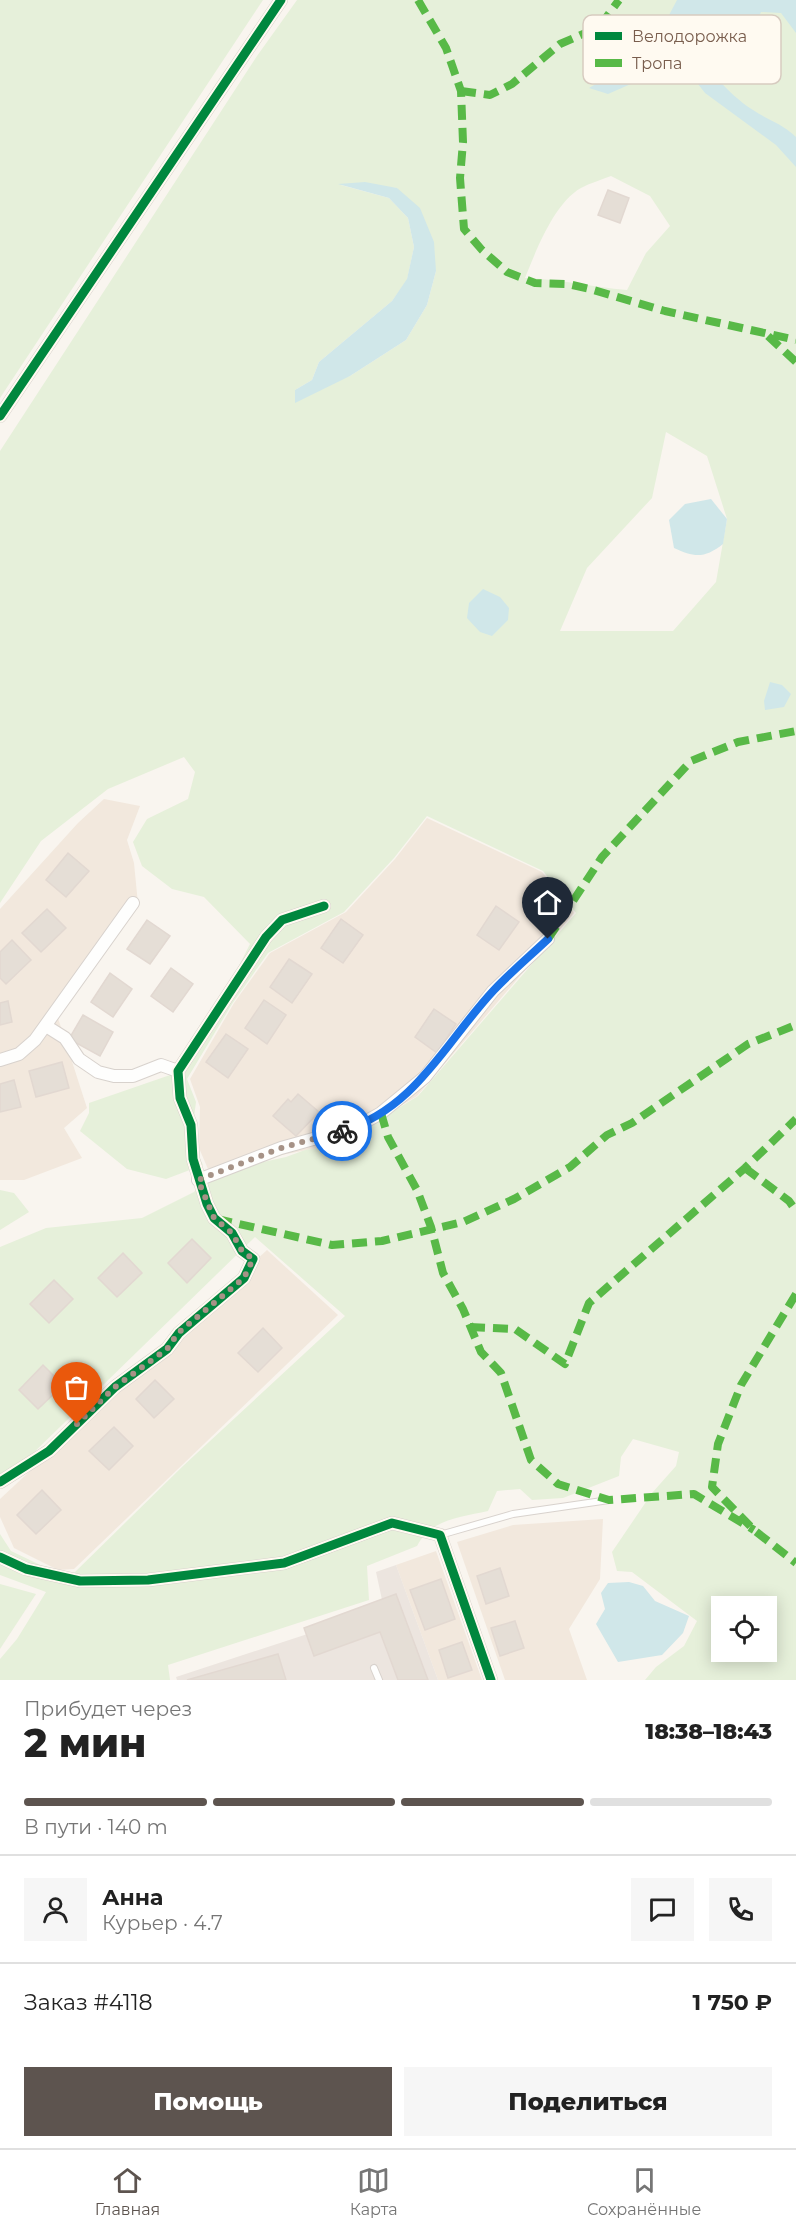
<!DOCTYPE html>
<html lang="ru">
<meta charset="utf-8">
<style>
body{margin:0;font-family:Montserrat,sans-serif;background:#f6f6f6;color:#222;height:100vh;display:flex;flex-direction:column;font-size:22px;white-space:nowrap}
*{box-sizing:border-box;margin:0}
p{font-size:20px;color:#767676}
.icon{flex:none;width:33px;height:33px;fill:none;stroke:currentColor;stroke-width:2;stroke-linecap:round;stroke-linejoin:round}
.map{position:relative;height:1680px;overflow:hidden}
.panel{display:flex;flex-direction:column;background:#fff;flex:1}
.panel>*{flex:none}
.buttons{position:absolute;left:711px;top:1596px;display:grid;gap:12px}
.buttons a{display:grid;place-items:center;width:66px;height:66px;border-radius:0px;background:#fff;box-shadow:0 3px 15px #0003;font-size:30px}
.pin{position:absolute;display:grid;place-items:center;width:51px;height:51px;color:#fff;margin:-62px -26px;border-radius:50% 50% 50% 0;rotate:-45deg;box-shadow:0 0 6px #0007}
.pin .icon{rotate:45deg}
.courier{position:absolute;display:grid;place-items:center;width:60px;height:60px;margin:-30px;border:4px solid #1a73e8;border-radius:50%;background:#fff;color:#222;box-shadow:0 2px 8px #0007}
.head em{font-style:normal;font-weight:800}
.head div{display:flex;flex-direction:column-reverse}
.head{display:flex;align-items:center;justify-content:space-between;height:102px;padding:0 24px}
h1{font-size:39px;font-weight:800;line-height:45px}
.bar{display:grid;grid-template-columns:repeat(4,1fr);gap:9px 6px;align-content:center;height:72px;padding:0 24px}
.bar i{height:8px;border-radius:4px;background:#e0e0e0}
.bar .on{background:#5d544f}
.bar p{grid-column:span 4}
.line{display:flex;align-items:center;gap:15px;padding:0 24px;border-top:2px solid #e0e0e0}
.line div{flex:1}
.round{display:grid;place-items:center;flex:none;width:63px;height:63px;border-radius:0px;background:#f6f6f6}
.button{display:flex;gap:12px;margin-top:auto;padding:12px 24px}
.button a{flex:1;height:69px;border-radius:0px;background:#5d544f;color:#fff;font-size:24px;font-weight:800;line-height:69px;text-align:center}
.button a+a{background:#f6f6f6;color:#222}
.tab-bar{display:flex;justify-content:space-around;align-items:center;height:84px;border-top:2px solid #e0e0e0;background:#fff;font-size:16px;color:#767676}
.tab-bar a{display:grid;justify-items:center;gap:3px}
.tab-bar .on{color:#5d544f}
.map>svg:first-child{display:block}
</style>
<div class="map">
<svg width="796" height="1680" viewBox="0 0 796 1680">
<rect width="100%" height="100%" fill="#f9f5ef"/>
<g fill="#f2e8dd">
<polygon points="104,799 140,806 127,840 134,863 138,904 57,1015 87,1108 64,1128 82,1158 24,1180 0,1180 0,909 78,823"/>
<polygon points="427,818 542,872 574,913 417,1096 338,1144 208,1169 199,1148 200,1107 190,1079 234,1003 270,953 346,912 395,859"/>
<polygon points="267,1250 338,1315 74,1569 58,1570 14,1548 0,1517 0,1499"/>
<polygon points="603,1519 600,1579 569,1629 587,1680 505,1680 457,1542 513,1525"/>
<polygon points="436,1551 482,1680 438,1680 396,1565"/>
</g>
<polygon fill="#ece5df" points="396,1565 438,1680 177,1680 176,1677 384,1609 376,1572"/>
<g fill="#e6f0da" fill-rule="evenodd">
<polygon points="0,0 263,0 0,398"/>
<path d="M297 0H796V1680H645L656 1667 684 1646 697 1621 632 1572 617 1571 612 1552 652 1493 676 1466 679 1452 633 1439 621 1457 619 1476 563 1498 532 1500 520 1489 497 1491 488 1511C461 1517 431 1519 417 1546L367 1566 369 1600 168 1665 170 1680H0V1659L17 1639 46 1592 0 1575V1534L11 1551 57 1573H74L183 1466 345 1316 255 1237 24 1462 0 1475V1247L46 1228 142 1218 194 1192 212 1173 286 1157 305 1150 338 1145 418 1096 576 913 543 871 427 816 394 858 344 912 268 953 232 1004 187 1079 196 1102 191 1140 203 1165 166 1179 127 1169 80 1131 89 1113V1103L173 1074 214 1015 250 944 204 897 172 889 142 866 133 842 147 819 188 799 195 772 184 757 108 789 41 841 0 903V451L257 56ZM611 176 650 196 670 226 646 253 627 290C592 287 560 279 525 278 536 251 554 203 581 188 590 183 601 180 611 176ZM341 185 397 188 436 271 427 305 406 340 350 376 295 390 312 380 319 362 392 301 407 280 414 247 408 218 389 198ZM666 432 707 456 727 519 716 582 673 631H560L587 568 652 498ZM722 1606H766V1652H722Z"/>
<polygon points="0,1190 14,1193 29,1212 0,1230"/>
<polygon points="0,1584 36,1594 0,1649"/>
</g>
<g fill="#d0e7e9">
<path d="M677 0H796V33L781 13 761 12 749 38 719 42 699 20 686 40C706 65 726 93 753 110 768 120 783 124 796 137V167L776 145 705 93 681 62 608 94 589 88 649 53Z"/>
<polygon points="365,182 397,188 420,208 434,242 436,271 427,305 406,340 350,376 295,403 295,390 312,380 319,362 392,301 407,279 414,247 408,218 389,198 338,184"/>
<path d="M711 499 727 519 723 544C705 558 695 558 674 548L669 520 685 504Z"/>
<polygon points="483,589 500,597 509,608 508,620 492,636 480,632 467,618 469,603"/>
<polygon points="770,682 782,685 791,694 784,707 765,710 764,701"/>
<polygon points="629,1582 643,1586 655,1601 689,1616 683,1633 662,1655 618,1662 596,1624 605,1609 601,1593 608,1583"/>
</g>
<g fill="#e5ded6" stroke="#e2d8d1" stroke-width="1.5">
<polygon points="608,190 629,198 620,223 598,215"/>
<polygon points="68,853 89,871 66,897 46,880"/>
<polygon points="496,906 519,922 499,950 477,935"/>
<polygon points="47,909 66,928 41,952 22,933"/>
<polygon points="341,919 363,935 343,963 321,948"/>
<polygon points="147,920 170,936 150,964 127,949"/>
<polygon points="12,940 31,960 6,984 0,978 0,952"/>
<polygon points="289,959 312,974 292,1003 270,987"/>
<polygon points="171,968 193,984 173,1012 151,996"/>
<polygon points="110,973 132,989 113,1017 91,1002"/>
<polygon points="264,1000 286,1015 267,1044 245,1028"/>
<polygon points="8,1001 12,1022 0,1025 0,1003"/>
<polygon points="434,1009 456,1024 437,1053 415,1037"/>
<polygon points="83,1015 113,1032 100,1056 69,1039"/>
<polygon points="226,1034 248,1049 228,1078 206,1062"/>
<polygon points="62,1062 69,1088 36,1097 29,1071"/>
<polygon points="14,1080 21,1107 0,1112 0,1084"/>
<polygon points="298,1094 319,1112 296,1136 273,1116 288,1099 291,1102"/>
<polygon points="192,1239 211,1258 187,1283 168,1263"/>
<polygon points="123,1253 142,1273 117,1297 98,1278"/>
<polygon points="54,1280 73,1299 49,1323 30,1304"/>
<polygon points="263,1328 282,1348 258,1372 238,1353"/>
<polygon points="43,1365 63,1385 38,1409 19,1390"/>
<polygon points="155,1380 174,1399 154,1418 136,1399"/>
<polygon points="114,1427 133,1446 109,1470 89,1451"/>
<polygon points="42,1490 61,1510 36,1534 17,1515"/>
<polygon points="500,1568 509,1596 486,1604 477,1576"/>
<polygon points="441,1579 455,1619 425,1630 410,1590"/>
<polygon points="396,1594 428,1680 398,1680 380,1632 314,1656 304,1628"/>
<polygon points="515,1621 524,1648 500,1656 491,1628"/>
<polygon points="462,1642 472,1670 448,1678 439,1650"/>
<polygon points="278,1654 286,1680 187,1680"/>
</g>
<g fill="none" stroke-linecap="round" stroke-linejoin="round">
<g stroke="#d8d2cd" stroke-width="8">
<g id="lane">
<polyline points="440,1535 513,1514 609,1500"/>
<polyline points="374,1668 379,1680"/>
</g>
</g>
<g stroke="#d8d2cd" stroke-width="14">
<g id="street">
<polyline points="0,416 281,0"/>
<polyline points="46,1026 65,1038 79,1059 98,1072 114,1076 133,1076 161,1065 178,1071"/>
<polyline points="0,1060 19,1054 35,1040 133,903"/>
<polyline points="198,1180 281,1148 356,1127 381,1113 425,1077 493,991 548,939"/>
<polyline points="0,1482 49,1451 115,1387 167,1349 179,1333 244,1278 253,1259 242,1251 232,1233 214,1218 207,1204 193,1159 191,1125 180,1098 178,1071 266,937 282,920 324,906"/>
<polyline points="0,1557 26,1569 80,1581 148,1580 284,1563 392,1523 440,1535 491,1680"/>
</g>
</g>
<use href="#lane" stroke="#fefefd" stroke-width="6"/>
<use href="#street" stroke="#fefefd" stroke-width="12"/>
<g stroke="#58b947" stroke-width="8" stroke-dasharray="15 8" stroke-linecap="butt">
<polyline points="418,0 446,48 461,91 463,142 460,178 464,229 482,250 507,272 535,283 568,284 590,289 665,311 796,340"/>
<polyline points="461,91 490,95 512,84 560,44 599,27 619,0"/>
<polyline points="768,336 796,362"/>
<polyline points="548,939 602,857 691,761 738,742 796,731"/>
<polyline points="381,1113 388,1137 417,1190 431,1227 443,1273 463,1309 481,1352 501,1373 531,1460 558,1484 609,1500 694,1494 754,1530"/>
<polyline points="745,1168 789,1201 796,1211"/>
<polyline points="217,1219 332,1245 382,1241 463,1222 514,1199 570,1167 607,1135 632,1123 748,1044 796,1025"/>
<polyline points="796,1294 741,1385 718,1444 712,1487 754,1530 796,1563"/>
<polyline points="470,1327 515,1329 565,1364 589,1303 745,1168 796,1119"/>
</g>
<g stroke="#fffaf1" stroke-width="13">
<g id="cycleway">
<polyline points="0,416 281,0"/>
<polyline points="0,1482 49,1451 115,1387 167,1349 179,1333 244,1278 253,1259 242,1251 232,1233 214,1218 207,1204 193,1159 191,1125 180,1098 178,1071 266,937 282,920 324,906"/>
<polyline points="0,1557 26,1569 80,1581 148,1580 284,1563 392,1523 440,1535 491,1680"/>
</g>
</g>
<use href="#cycleway" stroke="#00873e" stroke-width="9"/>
</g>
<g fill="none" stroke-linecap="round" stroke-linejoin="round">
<polyline stroke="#a69286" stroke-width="6" stroke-dasharray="0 10.8" points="77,1424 115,1387 167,1349 178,1333 244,1278 253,1259 242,1251 232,1233 214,1218 198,1180 281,1148 342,1131"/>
<path stroke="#1a73e8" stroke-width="8" d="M342 1131C416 1109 446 1041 494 990 511 972 530 956 548 939"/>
</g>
<rect x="583" y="15" width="198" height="69" rx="9" fill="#fffaf1" stroke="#d7cbc0" stroke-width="1.5"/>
<rect x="595" y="32" width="27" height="8" fill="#00873e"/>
<rect x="595" y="59" width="27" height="8" fill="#58b947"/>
<g font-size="16" fill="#795d4d">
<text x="632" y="42">Велодорожка</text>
<text x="632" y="69">Тропа</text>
</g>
</svg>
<div class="buttons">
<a><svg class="icon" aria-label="locate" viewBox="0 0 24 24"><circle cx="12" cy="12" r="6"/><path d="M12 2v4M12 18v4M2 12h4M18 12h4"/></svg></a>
</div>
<div class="pin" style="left:77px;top:1424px;background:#ea580c"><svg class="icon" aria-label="bag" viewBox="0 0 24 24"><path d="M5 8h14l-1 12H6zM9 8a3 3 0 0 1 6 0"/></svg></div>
<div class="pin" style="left:548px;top:939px;background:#1f2937"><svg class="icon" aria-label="home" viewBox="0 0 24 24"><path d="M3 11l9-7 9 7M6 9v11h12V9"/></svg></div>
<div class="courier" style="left:342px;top:1131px"><svg class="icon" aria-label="bike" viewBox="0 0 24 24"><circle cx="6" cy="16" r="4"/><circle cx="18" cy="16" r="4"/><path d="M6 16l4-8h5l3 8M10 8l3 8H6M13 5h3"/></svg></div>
</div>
<section class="panel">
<div class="head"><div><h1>2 мин</h1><p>Прибудет через</p></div><em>18:38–18:43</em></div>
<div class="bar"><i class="on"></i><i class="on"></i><i class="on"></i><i></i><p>В пути · 140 m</p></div>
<div class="line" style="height:108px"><a class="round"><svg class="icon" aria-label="person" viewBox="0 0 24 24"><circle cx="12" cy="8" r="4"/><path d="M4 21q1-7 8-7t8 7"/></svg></a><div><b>Анна</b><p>Курьер · 4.7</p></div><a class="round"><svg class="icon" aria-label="chat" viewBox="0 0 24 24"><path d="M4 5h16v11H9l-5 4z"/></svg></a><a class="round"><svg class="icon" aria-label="phone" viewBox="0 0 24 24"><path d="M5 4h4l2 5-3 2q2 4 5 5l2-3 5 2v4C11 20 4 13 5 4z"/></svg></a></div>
<div class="line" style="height:78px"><div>Заказ #4118</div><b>1 750 ₽</b></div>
<div class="button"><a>Помощь</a><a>Поделиться</a></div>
</section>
<nav class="tab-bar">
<a class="on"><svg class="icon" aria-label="home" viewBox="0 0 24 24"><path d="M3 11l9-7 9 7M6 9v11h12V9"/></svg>Главная</a>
<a><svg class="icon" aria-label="map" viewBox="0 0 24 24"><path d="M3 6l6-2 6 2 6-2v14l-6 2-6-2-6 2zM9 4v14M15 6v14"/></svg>Карта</a>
<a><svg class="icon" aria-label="saved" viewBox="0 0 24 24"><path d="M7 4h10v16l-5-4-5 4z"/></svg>Сохранённые</a>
</nav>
